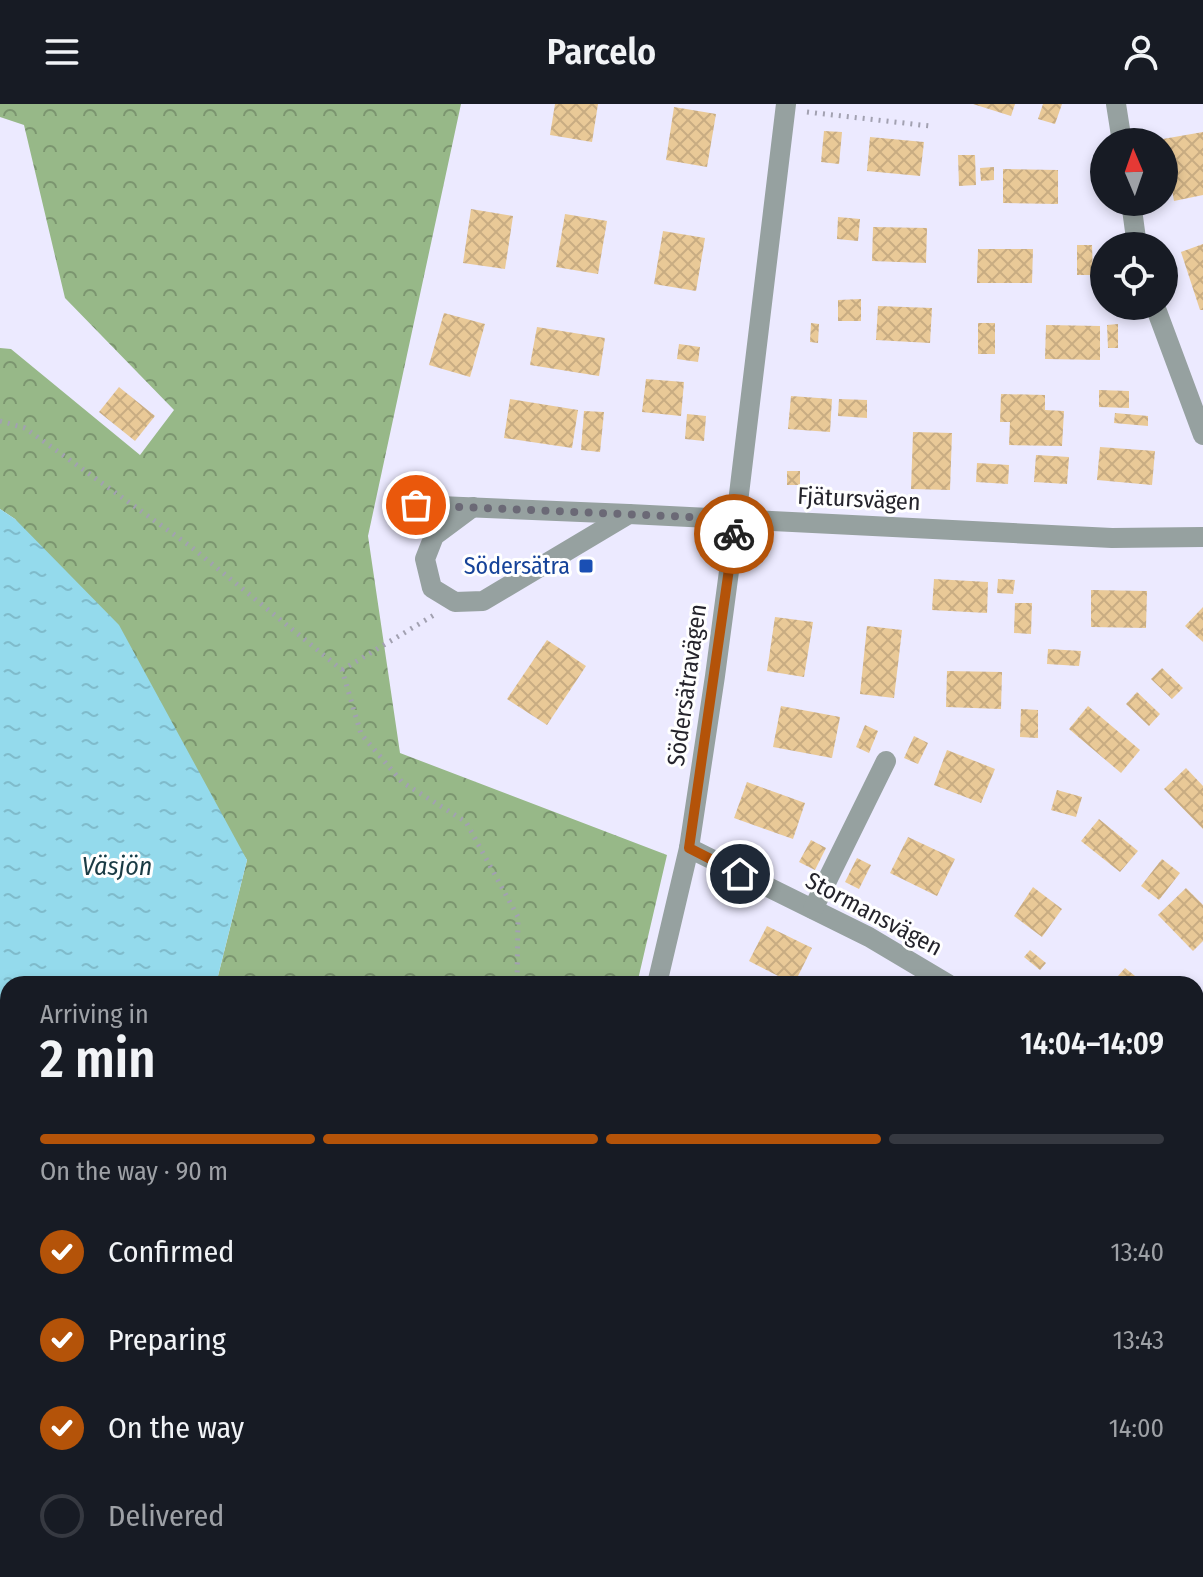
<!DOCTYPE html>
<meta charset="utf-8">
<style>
body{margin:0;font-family:"Fira Sans Condensed",sans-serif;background:#20242c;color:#f1f3f6;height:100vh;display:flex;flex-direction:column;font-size:30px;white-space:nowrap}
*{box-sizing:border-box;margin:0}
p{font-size:26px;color:#9ea1a6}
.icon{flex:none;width:44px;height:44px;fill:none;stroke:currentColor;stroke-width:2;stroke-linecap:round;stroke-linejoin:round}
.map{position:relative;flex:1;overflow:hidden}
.side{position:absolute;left:0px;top:872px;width:1204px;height:602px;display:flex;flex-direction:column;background:#171b24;border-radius:24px 24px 0 0;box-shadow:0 4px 12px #0003}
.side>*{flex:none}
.needle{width:52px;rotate:358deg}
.fabs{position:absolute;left:1090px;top:24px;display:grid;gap:16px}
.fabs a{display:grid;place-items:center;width:88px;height:88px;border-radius:50%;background:#171b24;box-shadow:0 4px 12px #0003;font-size:40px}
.pin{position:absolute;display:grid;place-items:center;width:68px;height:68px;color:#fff;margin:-34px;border:4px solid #fff;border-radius:50%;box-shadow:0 2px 8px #0007}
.courier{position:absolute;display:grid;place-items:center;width:80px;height:80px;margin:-40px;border:6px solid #b45309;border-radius:50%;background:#fff;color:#222;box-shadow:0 2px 10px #0007}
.overview em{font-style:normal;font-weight:600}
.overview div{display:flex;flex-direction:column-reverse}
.overview{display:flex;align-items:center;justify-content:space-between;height:136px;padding:0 40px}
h1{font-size:52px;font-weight:600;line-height:60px}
.bar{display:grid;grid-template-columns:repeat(4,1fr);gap:12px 8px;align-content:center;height:96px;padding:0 40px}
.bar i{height:10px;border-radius:6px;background:#363941}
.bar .on{background:#b45309}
.bar p{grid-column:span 4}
ol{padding:0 40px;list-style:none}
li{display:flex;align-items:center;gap:24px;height:88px}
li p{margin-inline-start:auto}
li .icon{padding:8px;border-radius:50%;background:#b45309;color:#fff;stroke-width:4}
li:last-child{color:#9ea1a6}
li i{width:44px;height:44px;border:4px solid #363941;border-radius:50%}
header{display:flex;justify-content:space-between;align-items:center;height:104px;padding:0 40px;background:#171b24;font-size:36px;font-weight:600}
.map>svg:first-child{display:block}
</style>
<header><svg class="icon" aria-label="menu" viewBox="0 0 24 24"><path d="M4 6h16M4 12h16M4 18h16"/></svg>Parcelo<svg class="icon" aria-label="person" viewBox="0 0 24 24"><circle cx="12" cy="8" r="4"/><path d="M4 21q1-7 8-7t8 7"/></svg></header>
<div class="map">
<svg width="1203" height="1473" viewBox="0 0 1203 1473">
<defs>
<pattern id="forest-crowns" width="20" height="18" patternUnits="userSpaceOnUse" patternTransform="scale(2)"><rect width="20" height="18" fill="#97b888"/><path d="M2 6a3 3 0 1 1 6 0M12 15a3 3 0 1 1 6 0" fill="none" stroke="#7b956f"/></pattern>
<pattern id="water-ripples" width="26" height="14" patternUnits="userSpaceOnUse" patternTransform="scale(2)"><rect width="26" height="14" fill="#94daec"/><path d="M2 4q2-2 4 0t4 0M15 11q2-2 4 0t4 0" fill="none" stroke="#7fbbcb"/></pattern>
<pattern id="building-cross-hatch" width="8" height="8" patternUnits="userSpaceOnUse" patternTransform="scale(2)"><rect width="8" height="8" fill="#e9c997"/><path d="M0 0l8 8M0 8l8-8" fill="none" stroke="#c8ac82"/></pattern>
</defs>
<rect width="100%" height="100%" fill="#eceaff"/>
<polygon fill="url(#forest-crowns)" points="0,0 461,0 368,432 400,649 667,751 637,880 216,880 247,756 15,415 0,405 0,244 11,245 140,351 174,306 65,194 24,21 0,13"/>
<polygon fill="url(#water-ripples)" points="0,405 15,415 119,521 247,756 216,880 8,880 8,1386 0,1391"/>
<g fill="url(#building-cross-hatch)">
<polygon points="555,0 598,0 592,38 550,31"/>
<polygon points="973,0 1015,0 1011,12"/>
<polygon points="1043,0 1062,0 1055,20 1038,15"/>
<polygon points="674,3 716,10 707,63 666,56"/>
<polygon points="824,27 842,28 839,60 821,58"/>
<polygon points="1203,28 1203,91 1174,97 1163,35"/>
<polygon points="870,33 924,38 920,72 867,67"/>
<polygon points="958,51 975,51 976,81 959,82"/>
<polygon points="994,63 994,76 981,77 980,64"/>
<polygon points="1003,65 1058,66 1058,100 1003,99"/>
<polygon points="471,105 513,112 505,165 463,159"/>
<polygon points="565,110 607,117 598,170 556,163"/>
<polygon points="838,113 860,115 858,137 837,135"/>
<polygon points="873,123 927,124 926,159 872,157"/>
<polygon points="663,127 705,134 696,187 654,180"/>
<polygon points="1203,140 1203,206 1200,206 1181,148"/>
<polygon points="1077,141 1092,141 1093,171 1077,171"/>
<polygon points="978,145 1033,145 1032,179 977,179"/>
<polygon points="861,195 861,217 838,217 838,196"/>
<polygon points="878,202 932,204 930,239 876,236"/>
<polygon points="444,209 485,220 470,273 429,261"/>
<polygon points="811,219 819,220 818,239 810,238"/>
<rect x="978" y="219" width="17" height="31"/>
<polygon points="1118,220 1118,244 1108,244 1107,221"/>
<polygon points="1046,221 1100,222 1100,256 1045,255"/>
<polygon points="537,223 605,234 599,272 530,261"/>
<polygon points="679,240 700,243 698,258 677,255"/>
<polygon points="646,275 684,278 681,312 642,308"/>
<polygon points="119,283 155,312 135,337 99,308"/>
<polygon points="1099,286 1129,287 1129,304 1099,303"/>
<polygon points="1001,290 1045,291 1045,306 1064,307 1062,342 1009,341 1010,318 1000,318"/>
<polygon points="791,292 832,295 830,328 788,325"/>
<polygon points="510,295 578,306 572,344 504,334"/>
<polygon points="839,295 867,296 867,314 838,312"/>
<polygon points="584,307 604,308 600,348 581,346"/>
<polygon points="1115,309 1148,312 1148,322 1114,319"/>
<polygon points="687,310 706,312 704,337 685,335"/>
<polygon points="913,328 952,329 950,386 911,385"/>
<polygon points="1100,343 1155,347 1152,381 1097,376"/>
<polygon points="1036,351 1069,353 1067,380 1034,378"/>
<polygon points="977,359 1009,361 1008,380 976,378"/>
<rect x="787" y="367" width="13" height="14"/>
<polygon points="934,475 988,478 987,509 932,506"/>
<polygon points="998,475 1015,476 1013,490 997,489"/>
<polygon points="1091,486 1147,487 1146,524 1091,523"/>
<polygon points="1015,499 1032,499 1031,530 1014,529"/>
<polygon points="1203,503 1203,538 1185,522"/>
<polygon points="775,513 813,518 804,573 767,567"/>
<polygon points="867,522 902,526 894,594 860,590"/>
<polygon points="547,536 586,562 547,621 507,595"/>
<polygon points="1048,545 1081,547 1079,562 1047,560"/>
<polygon points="1162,564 1183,584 1172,595 1151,575"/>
<polygon points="947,567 1002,568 1001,605 946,603"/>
<polygon points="1137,588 1160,610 1149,622 1126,600"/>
<polygon points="781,602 840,613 832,654 773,643"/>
<polygon points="1088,602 1140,646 1121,669 1069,625"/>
<polygon points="1021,605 1038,606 1038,634 1020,633"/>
<polygon points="865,621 878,627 869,649 856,643"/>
<polygon points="914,632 928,639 918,660 904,654"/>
<polygon points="947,646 995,665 981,699 934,681"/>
<polygon points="1186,664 1203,682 1203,725 1164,685"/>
<polygon points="747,678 805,699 793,735 734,714"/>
<polygon points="1057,686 1082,693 1076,713 1051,706"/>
<polygon points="1099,715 1138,747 1120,768 1081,737"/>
<polygon points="908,733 955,755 937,792 890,769"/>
<polygon points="811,736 826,744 815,766 799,758"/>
<polygon points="857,754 871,761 859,785 845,778"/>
<polygon points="1162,755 1180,769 1159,796 1141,782"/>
<polygon points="1033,783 1062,805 1042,833 1014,812"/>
<polygon points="1186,784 1203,801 1203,837 1193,847 1158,811"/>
<polygon points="767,822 812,844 794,880 749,857"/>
<polygon points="1030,846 1046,859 1040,866 1024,853"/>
<polygon points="1125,864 1145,880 1111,880"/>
<polygon points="1203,1180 1203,1217 1196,1210 1196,1187"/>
<polygon points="1196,1312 1203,1318 1203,1337 1196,1345"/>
<polygon points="277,1466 301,1466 308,1473 270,1473"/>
<polygon points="570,1466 623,1466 633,1473 565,1473"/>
</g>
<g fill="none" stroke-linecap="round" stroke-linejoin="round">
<g stroke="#a2a1b1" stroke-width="5" stroke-dasharray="2 6" stroke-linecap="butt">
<polyline points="807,8 930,22"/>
<polyline points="0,317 25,324 190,442 342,566 361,630 402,678 466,718 518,813 517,880"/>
<polyline points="342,566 434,511"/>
</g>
<g stroke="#96a1a0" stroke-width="20">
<polyline points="1116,0 1122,38"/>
<polyline points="1131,98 1137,142"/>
<polyline points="1155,202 1203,331"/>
<polyline points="416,401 629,410 1112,434 1203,433"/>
<polyline points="473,403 434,432 425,455 432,484 455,498 483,497 629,410"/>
<polyline points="689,744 869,833 948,880"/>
<polyline points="813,805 886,657"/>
<polyline points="657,880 689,744 715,572 736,415 786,0"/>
<polyline points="1196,1086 1203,1092"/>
<polyline points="1196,1267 1203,1274"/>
<polyline points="1196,1411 1203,1416"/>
<polyline points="859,1466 870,1473"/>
<polyline points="437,1473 440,1466"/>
<polyline points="641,1473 645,1466"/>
</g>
</g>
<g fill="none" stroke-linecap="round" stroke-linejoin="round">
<polyline stroke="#6b6976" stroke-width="8" stroke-dasharray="0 14.4" points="416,401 736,415 734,430"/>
<polyline stroke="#b45309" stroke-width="10" points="734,430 689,744 740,770"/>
</g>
<rect fill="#1a4fb4" stroke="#fff" stroke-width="3" x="578" y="454" width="16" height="16" rx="4"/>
<g text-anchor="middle" stroke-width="6" stroke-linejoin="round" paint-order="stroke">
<g font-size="24" fill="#25242c" stroke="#fff">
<text transform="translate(859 395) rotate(3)" y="8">Fjätursvägen</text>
<text transform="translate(687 581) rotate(-82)" y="8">Södersätravägen</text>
<text transform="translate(874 810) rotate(28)" y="8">Stormansvägen</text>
</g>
<g font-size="24" fill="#164399" stroke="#fff" text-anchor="end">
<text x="570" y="470">Södersätra</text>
</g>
<g font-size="26" font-style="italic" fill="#1a3b44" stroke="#fff">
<text x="117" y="771">Väsjön</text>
</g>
</g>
</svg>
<div class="fabs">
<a><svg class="needle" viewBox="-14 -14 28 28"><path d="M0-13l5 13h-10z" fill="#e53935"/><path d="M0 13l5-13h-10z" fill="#9ea1a6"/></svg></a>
<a><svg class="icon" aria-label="locate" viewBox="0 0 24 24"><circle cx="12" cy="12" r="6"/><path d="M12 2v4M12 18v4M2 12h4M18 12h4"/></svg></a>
</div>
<div class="pin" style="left:416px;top:401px;background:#ea580c"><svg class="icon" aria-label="bag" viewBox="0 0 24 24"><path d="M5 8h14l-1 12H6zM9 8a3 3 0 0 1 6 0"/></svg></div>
<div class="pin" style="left:740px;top:770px;background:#1f2937"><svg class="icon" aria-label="home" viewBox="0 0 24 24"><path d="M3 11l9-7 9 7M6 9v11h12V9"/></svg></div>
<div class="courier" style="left:734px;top:430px"><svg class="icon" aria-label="bike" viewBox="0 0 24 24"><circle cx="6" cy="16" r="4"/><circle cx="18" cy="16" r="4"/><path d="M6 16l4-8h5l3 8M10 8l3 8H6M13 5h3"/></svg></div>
<section class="side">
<div class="overview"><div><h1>2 min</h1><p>Arriving in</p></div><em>14:04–14:09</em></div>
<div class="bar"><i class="on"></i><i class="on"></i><i class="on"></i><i></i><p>On the way · 90 m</p></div>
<ol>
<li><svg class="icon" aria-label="check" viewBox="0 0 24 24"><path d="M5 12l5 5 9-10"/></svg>Confirmed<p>13:40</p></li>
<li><svg class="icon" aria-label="check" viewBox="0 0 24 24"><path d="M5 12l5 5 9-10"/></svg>Preparing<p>13:43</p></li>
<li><svg class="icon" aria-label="check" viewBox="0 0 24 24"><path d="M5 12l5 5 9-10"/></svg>On the way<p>14:00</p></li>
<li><i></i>Delivered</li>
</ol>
</section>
</div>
